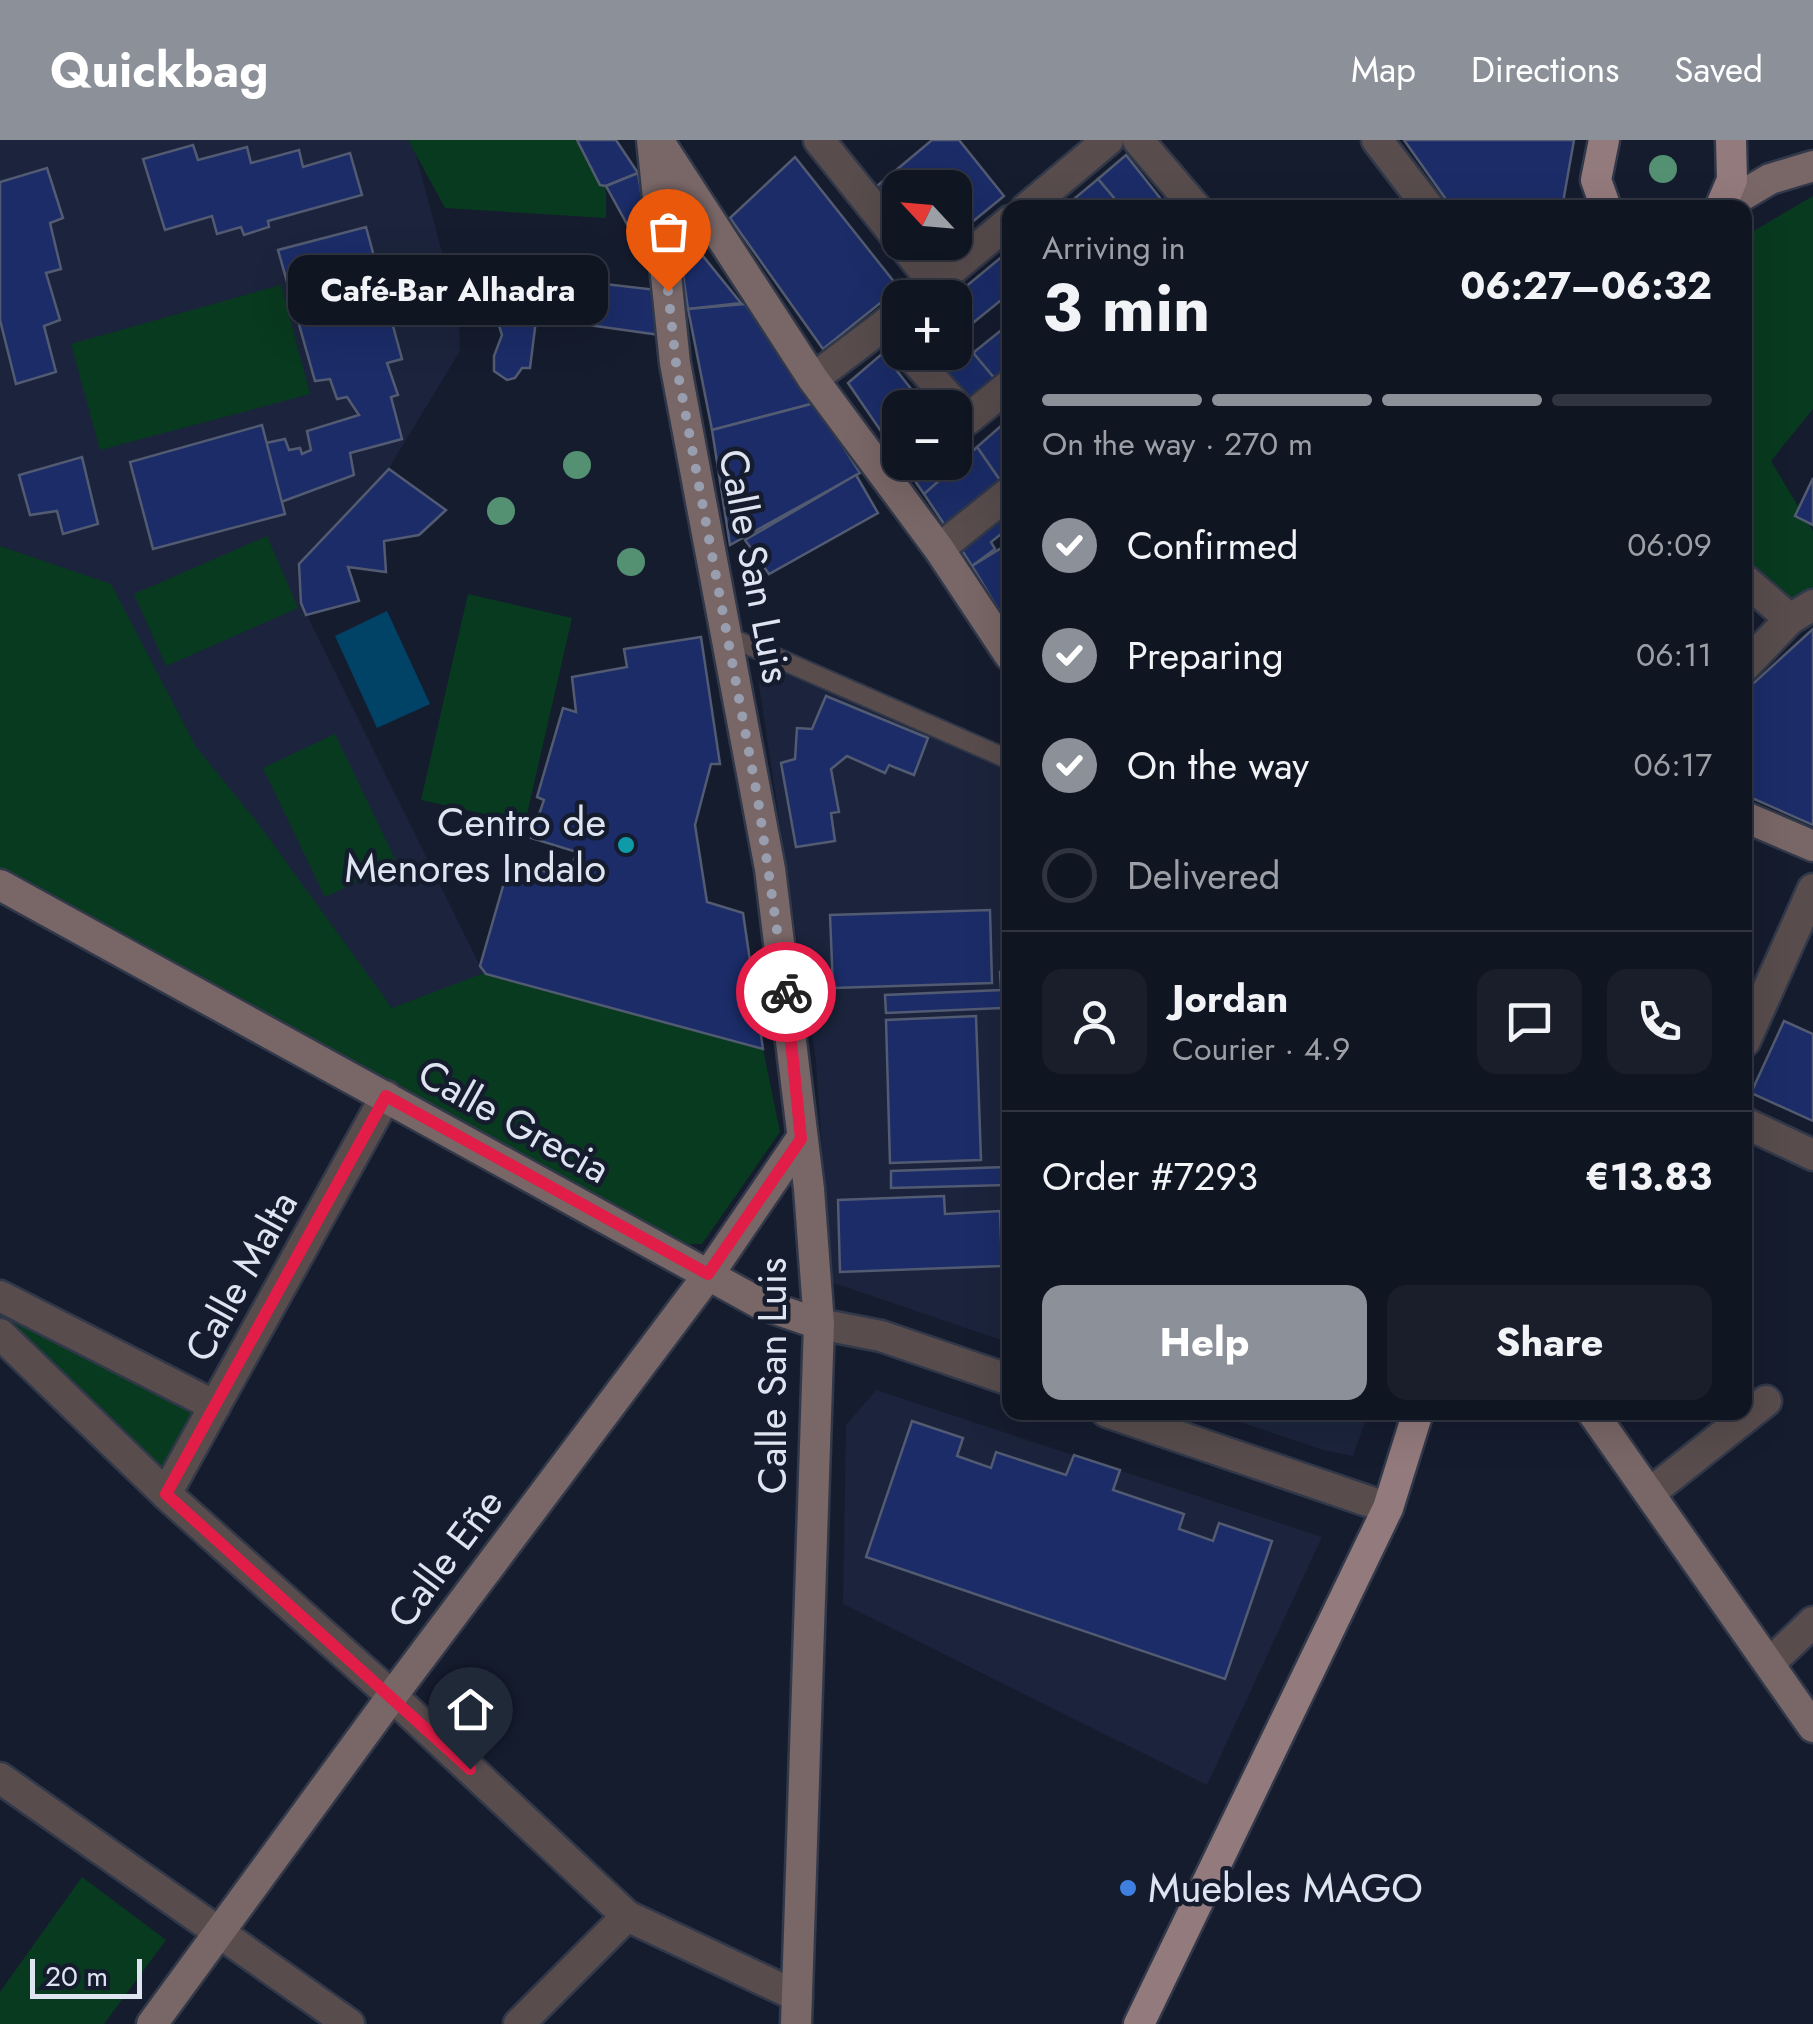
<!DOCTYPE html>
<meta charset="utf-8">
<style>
body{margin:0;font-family:Jost,sans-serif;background:#191e2a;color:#f1f3f6;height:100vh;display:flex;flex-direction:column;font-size:38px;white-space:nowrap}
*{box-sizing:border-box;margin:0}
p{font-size:32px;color:#9c9fa5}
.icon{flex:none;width:55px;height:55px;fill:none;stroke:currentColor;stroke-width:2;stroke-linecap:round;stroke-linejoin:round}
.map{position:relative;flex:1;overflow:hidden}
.drawer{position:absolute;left:1002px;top:60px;width:750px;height:1220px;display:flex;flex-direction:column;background:#101522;border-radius:20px;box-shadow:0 10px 40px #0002,0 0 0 2px #303440}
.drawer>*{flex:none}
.needle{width:65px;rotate:296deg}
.buttons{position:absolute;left:882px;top:30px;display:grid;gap:20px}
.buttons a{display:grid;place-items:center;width:90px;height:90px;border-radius:20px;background:#101522;box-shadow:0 10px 40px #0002,0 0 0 2px #303440;font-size:50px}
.scale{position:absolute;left:30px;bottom:25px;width:112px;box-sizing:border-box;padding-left:10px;border:5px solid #dfe4f1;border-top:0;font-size:28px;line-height:35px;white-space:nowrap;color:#dfe4f1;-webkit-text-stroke:8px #151c2e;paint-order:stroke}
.pin{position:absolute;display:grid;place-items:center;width:85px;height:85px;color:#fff;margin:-102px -42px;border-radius:50% 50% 50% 0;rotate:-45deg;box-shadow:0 0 10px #0007}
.pin .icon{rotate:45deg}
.courier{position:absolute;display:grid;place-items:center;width:100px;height:100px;margin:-50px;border:8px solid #e11d48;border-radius:50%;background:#fff;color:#222;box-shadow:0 2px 12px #0007}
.bubble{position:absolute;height:70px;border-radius:20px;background:#101522;box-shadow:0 10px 40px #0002,0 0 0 2px #303440;font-size:32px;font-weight:700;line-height:70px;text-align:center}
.overview em{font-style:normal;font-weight:700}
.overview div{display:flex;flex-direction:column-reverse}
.overview{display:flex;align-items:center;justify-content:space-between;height:170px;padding:0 40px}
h1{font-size:65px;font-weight:700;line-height:75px}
.bar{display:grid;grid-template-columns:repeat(4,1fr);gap:15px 10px;align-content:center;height:120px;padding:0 40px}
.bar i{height:12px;border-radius:8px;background:#303440}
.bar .selected{background:#8c9099}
.bar p{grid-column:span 4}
.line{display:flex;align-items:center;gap:25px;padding:0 40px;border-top:2px solid #303440}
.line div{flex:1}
.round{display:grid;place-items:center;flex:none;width:105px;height:105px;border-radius:20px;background:#191e2a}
ol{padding:0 40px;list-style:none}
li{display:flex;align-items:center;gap:30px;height:110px}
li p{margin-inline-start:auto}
li .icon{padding:10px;border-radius:50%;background:#8c9099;color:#fff;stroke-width:4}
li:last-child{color:#9c9fa5}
li i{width:55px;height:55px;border:5px solid #303440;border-radius:50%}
.cta{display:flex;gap:20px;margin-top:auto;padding:20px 40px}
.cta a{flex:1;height:115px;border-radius:20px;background:#8c9099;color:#fff;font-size:40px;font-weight:700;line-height:115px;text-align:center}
.cta a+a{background:#191e2a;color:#f1f3f6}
header{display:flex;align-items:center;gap:60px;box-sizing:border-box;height:140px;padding:0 50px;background:#8c9099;color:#fff}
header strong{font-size:48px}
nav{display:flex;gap:55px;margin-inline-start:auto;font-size:35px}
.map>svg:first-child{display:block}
</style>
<header>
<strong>Quickbag</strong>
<nav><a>Map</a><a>Directions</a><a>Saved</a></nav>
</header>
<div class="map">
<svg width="1813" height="1884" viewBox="0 0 1813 1884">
<rect width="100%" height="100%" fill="#151c2e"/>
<g fill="#1b243c">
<polygon points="0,0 412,0 459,176 460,211 378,346 299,424 301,463 484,834 393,869 195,608 111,445 0,406"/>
<polygon points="767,528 784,531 1010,624 1010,1203 831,1142 816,922 758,539"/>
<polygon points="876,1250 1322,1397 1207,1645 843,1464 846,1285"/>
<polygon points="1214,1273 1368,1273 1353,1316 1323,1310"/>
</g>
<g fill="#083a1f">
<polygon points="408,0 577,0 600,44 606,46 606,78 445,68"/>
<polygon points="1813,56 1813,269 1771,321 1813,391 1813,465 1790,479 1745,440 1745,96"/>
<polygon points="281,145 310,254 100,310 71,204"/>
<polygon points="267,396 298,468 166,526 134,454"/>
<polygon points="0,406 111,444 196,607 257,682 392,868 484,833 763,909 780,992 702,1104 654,1104 0,749"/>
<polygon points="468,454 572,478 525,683 421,660"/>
<polygon points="335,594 397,723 325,757 263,628"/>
<polygon points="0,1156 215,1266 166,1354 0,1194"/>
<polygon points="82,1737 166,1800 104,1884 0,1884 0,1852"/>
</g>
<polygon fill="#004367" points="387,471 430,564 377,588 335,496"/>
<g fill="#1b2c68" stroke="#525b71" stroke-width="2.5">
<polygon points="577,0 616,0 638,33 606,46 600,45"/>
<polygon points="932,0 959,0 1004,56 955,96 955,48 900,48 900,101 864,57"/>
<polygon points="1404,0 1574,0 1562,68 1450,65"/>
<polygon points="193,5 198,20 247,7 251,23 299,10 303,27 350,13 362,55 268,81 269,87 244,95 241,87 217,94 212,76 165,90 143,19"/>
<polygon points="1126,15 1168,68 1122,68 1098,39"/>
<polygon points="795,17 899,148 823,209 730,78"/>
<polygon points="47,28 63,78 50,83 61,129 46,133 60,180 44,186 56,232 16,244 0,180 0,42"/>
<polygon points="638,33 646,81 628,86 606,46"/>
<polygon points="1098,39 1120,65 1063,68"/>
<polygon points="366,87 402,219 387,223 398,255 391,257 402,299 350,313 354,335 281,362 266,303 285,299 289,310 300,308 302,314 311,310 307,291 359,275 347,257 337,259 330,239 315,241 278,110"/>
<polygon points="690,100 741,163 688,169 678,101"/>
<polygon points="1010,110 1010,153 958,195 955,158 952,158"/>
<polygon points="491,129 559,136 556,181 536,180 530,228 522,228 515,238 507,240 494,231 494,216 502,195 495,173 496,153 489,152"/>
<polygon points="596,143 657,150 660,195 588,185"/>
<polygon points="745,164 815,263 712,290 688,169"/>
<polygon points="1010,183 1010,226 995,239 973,213"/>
<polygon points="955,191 995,239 967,261 926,212 955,212"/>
<polygon points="883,213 926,268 900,268 900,319 848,243"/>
<polygon points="815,263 860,333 730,405 712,290"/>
<polygon points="1010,278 1010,341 1004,346 977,307"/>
<polygon points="262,285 285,374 153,409 130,322"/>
<polygon points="955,303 964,315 948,335 944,329 937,334 943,341 924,354 902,322 955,322"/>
<polygon points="977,307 1004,346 948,390 924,354"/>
<polygon points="82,317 98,384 63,394 57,371 30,375 19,335"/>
<polygon points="389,329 446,370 419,395 384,401 386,432 348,427 359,461 306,475 301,463 299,424"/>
<polygon points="856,335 878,373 769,434 745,400"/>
<polygon points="1813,338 1813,385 1795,376"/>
<polygon points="1010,358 1010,387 991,402 995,409 972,426 956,401"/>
<polygon points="1008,404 1010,469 1001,474 972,426"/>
<polygon points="1813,489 1813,685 1745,655 1745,551"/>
<polygon points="701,497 720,624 711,624 695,685 707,762 743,773 763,909 486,834 480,826 510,722 555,734 559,724 571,727 577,712 531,698 544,660 537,657 563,568 576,572 572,537 627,527 624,509"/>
<polygon points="826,556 928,598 914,635 889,625 885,633 847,616 831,629 839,672 831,673 835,701 796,707 781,623 795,619 797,588 812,589"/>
<polygon points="990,770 992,843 833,848 830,775"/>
<polygon points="1000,832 1010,832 1010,912 1003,912 1002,868 886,873 885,855 1001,850"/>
<polygon points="976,876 981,1020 890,1023 886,880"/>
<polygon points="1784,881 1813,894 1813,981 1751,953"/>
<polygon points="1004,982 1010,982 1010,1089 1007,1045 891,1048 891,1031 1005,1027"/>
<polygon points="944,1056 945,1074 1000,1071 1002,1126 840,1132 838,1060"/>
<polygon points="912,1281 963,1298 957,1316 991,1328 996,1312 1066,1335 1074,1315 1120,1330 1113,1350 1184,1374 1179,1389 1213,1401 1219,1383 1272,1401 1225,1539 866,1417"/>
</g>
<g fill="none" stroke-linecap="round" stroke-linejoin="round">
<g stroke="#313849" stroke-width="22">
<polyline id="lane" points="727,496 1010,620"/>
</g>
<g stroke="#313849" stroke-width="35">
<g id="street">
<polyline points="819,0 900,101"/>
<polyline points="1138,0 1196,68"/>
<polyline points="1377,0 1429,68"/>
<polyline points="1027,68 1108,0"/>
<polyline points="901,102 934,143"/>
<polyline points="918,158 1010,81"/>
<polyline points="908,212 968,279 1010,245"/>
<polyline points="813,239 900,173"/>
<polyline points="939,409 1010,352"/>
<polyline points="1745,440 1790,479"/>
<polyline points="1745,526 1790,479 1813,465"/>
<polyline points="1745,901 1813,749"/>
<polyline points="1745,983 1813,1015"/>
<polyline points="0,1156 215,1266"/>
<polyline points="819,1184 881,1196 1010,1240"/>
<polyline points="0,1194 166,1354 392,1556 627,1776 797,1856"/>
<polyline points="1107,1272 1388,1368"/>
<polyline points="1650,1353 1766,1261"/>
<polyline points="166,1354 386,956"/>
<polyline points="1769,1524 1813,1482"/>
<polyline points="0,1638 349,1884"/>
<polyline points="519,1884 627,1776"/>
</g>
</g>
<g stroke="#313849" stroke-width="35">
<g id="secondary">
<polyline points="652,0 675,223 770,729 809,1049 819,1184 796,1884"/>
<polyline points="658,0 813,239 939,409 1010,516"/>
<polyline points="1721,68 1770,39 1813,26"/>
<polyline points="1745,677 1813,706"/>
<polyline points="0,745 761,1164 819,1184"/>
<polyline points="1592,1272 1813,1587"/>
<polyline points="152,1884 392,1556 709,1134 801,999"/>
</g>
</g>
<g stroke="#313849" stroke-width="35">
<g id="primary">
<polyline points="1604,0 1596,40 1606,68"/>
<polyline points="1720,68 1732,40 1731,0"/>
<polyline points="1139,1884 1388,1368 1418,1272"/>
</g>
</g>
<use href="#lane" stroke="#584c4d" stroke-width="18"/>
<use href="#street" stroke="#584c4d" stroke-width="30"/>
<use href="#secondary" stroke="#796667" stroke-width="30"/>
<use href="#primary" stroke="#937a7c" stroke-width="30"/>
</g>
<g fill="#549173">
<circle cx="1663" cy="29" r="14"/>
<circle cx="577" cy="325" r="14"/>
<circle cx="501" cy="371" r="14"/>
<circle cx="631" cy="422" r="14"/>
</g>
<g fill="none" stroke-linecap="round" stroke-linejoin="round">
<polyline stroke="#989ead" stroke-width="10" stroke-dasharray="0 18" points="668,151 676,223 758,660 786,852"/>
<polyline stroke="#e11d48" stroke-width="12" points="470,1629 166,1354 386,956 708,1134 801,999 786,852"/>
</g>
<circle fill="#0f9aa8" stroke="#151c2e" stroke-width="4" cx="626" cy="705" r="10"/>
<circle fill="#3f7fe0" stroke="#151c2e" stroke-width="4" cx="1128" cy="1748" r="10"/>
<g text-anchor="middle" stroke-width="9" stroke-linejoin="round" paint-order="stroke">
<g font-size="40" fill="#dfe4f1" stroke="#151c2e">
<text transform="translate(755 426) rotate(79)" y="14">Calle San Luis</text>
<text transform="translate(514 981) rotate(29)" y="14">Calle Grecia</text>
<text transform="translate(241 1136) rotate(-61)" y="14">Calle Malta</text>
<text transform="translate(772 1236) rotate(-90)" y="14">Calle San Luis</text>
<text transform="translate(445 1418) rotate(-53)" y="14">Calle Eñe</text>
</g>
<g font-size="40" fill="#dfe4f1" stroke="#151c2e" text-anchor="end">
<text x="606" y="696">Centro de<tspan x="606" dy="46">Menores Indalo</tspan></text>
<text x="1148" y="1762" text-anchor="start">Muebles MAGO</text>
</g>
</g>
</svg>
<div class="buttons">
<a><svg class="needle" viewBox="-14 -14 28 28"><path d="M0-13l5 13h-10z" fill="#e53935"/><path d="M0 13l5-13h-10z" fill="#9c9fa5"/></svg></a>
<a>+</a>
<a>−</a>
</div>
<div class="scale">20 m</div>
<div class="pin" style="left:668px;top:151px;background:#ea580c"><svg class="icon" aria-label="bag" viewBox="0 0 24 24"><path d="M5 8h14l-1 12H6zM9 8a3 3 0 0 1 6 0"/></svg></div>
<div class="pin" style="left:470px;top:1629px;background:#1f2937"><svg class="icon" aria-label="home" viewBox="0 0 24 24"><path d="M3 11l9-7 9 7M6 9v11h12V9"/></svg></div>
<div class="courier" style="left:786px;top:852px"><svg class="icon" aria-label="bike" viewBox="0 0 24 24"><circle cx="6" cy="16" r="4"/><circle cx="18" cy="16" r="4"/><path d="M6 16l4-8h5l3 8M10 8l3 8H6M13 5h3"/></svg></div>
<div class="bubble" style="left:288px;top:115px;width:320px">Café-Bar Alhadra</div>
<section class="drawer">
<div class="overview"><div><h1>3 min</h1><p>Arriving in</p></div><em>06:27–06:32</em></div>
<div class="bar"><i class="selected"></i><i class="selected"></i><i class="selected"></i><i></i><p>On the way · 270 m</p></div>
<ol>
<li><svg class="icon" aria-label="check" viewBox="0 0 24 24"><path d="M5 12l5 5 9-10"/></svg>Confirmed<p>06:09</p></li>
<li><svg class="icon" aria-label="check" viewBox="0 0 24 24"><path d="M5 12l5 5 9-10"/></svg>Preparing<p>06:11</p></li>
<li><svg class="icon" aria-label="check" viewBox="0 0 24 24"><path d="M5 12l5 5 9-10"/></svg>On the way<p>06:17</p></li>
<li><i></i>Delivered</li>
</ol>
<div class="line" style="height:180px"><a class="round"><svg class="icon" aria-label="person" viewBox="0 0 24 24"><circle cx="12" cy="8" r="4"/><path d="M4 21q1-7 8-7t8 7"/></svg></a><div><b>Jordan</b><p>Courier · 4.9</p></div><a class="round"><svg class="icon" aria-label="chat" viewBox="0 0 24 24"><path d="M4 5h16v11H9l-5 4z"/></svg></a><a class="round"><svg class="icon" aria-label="phone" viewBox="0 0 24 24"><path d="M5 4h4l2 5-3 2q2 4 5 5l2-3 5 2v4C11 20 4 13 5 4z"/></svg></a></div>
<div class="line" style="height:130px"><div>Order #7293</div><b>€13.83</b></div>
<div class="cta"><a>Help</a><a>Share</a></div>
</section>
</div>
